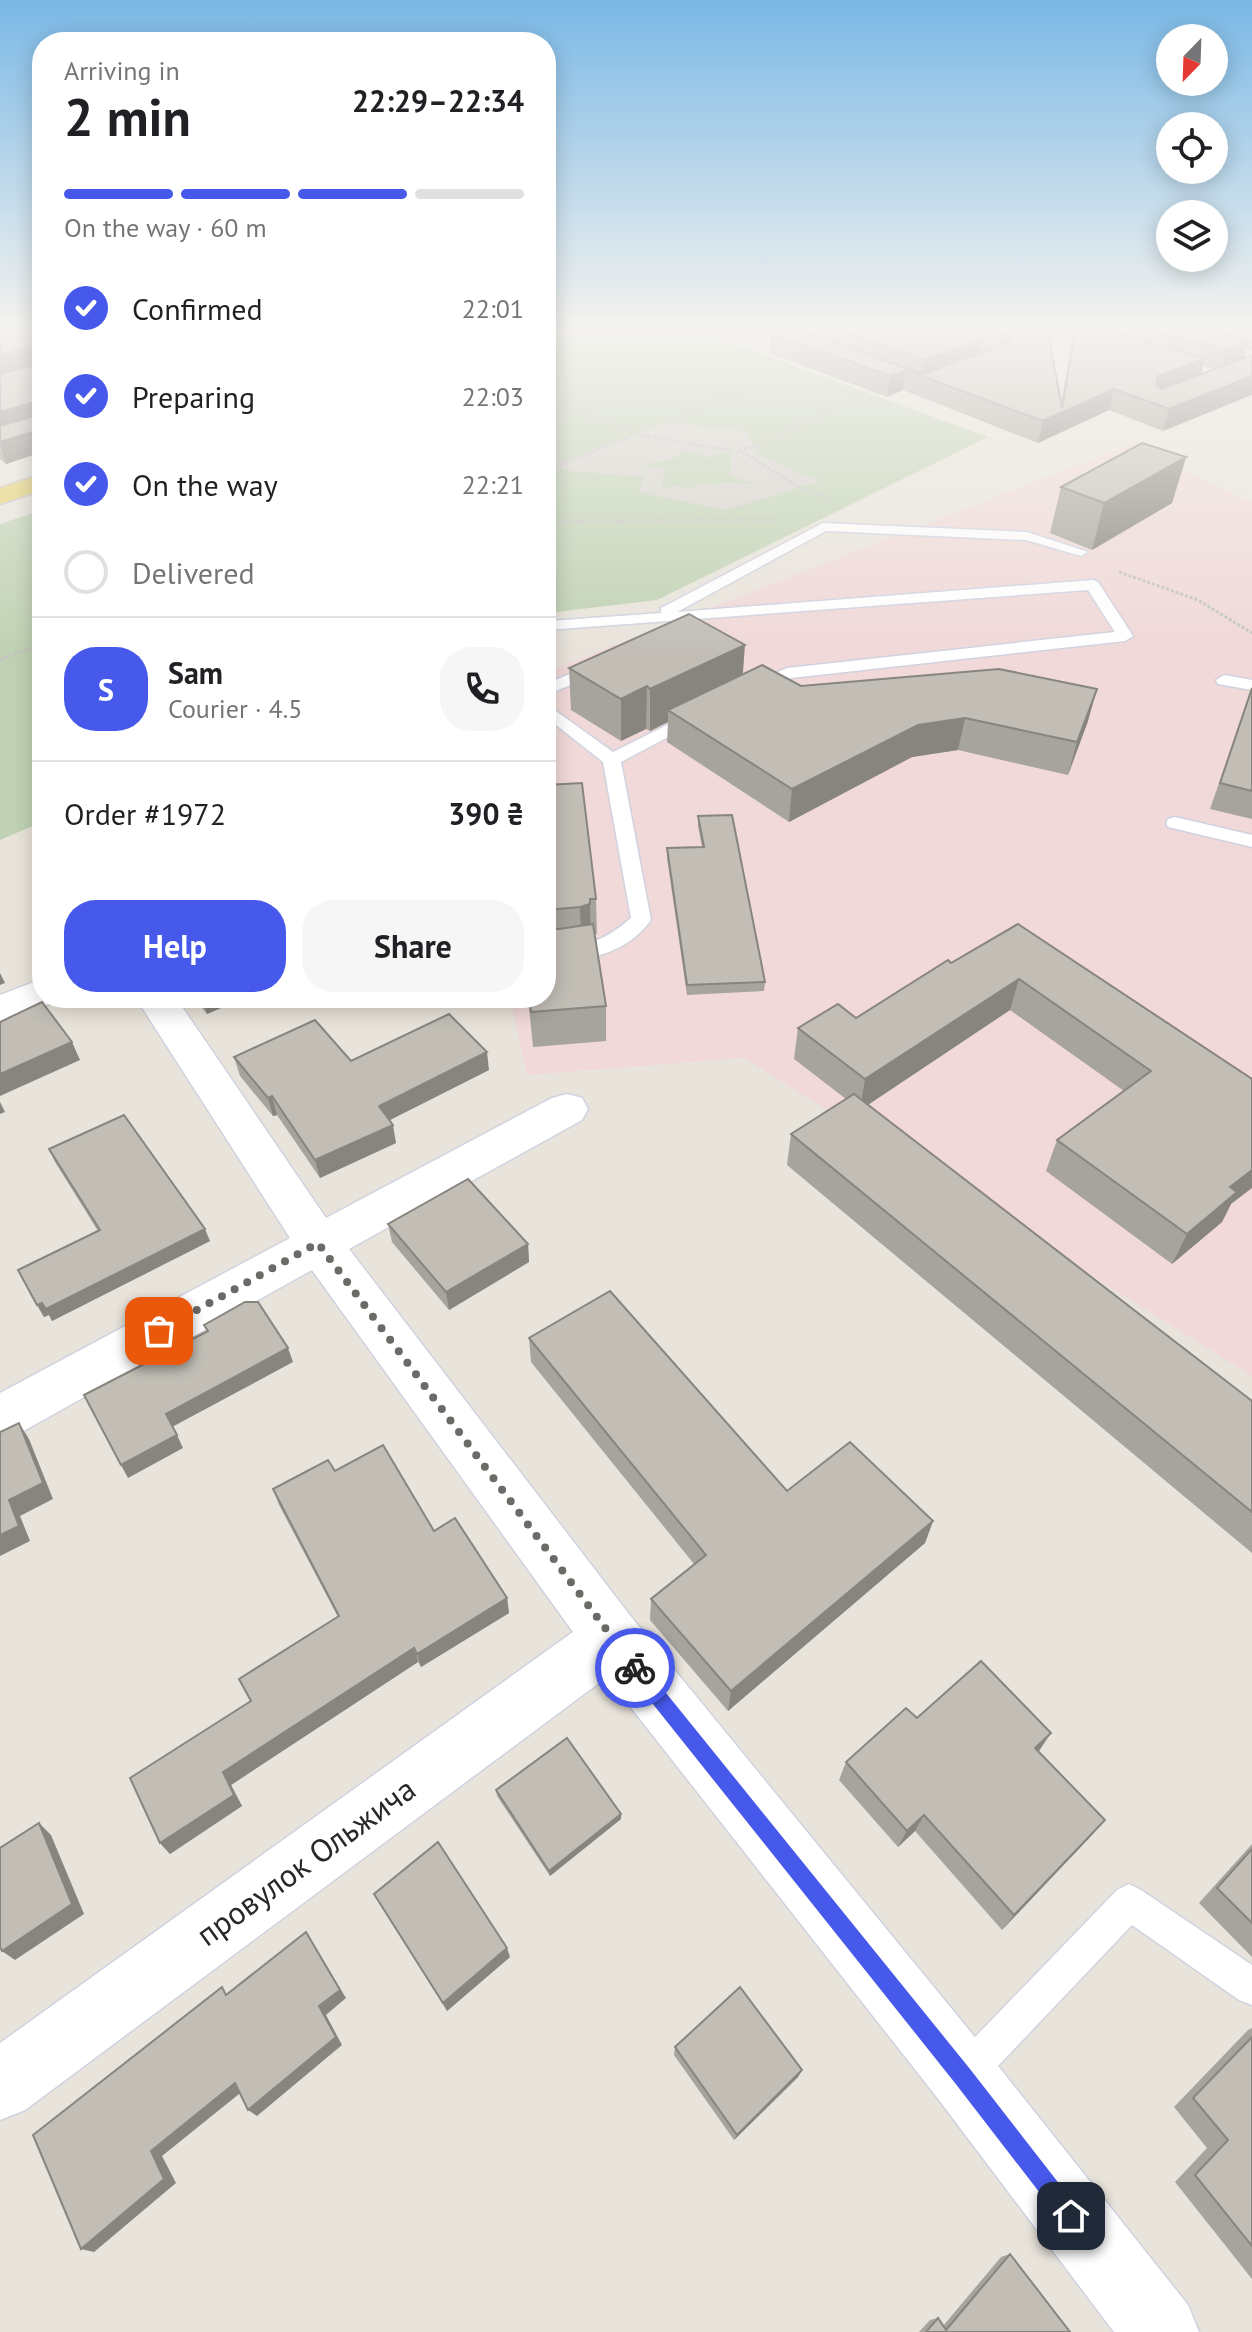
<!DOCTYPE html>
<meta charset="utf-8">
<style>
body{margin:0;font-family:"PT Sans",sans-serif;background:#f6f6f6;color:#202124;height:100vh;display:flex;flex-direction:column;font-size:30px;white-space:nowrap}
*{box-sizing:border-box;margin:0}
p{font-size:26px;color:#757577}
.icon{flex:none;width:44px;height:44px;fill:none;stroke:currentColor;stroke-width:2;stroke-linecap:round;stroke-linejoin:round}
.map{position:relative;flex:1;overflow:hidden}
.sheet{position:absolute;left:32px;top:32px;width:524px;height:976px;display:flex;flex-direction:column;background:#fff;border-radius:32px;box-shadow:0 4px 20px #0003}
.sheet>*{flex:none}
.needle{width:52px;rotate:203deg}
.fabs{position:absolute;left:1156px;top:24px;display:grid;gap:16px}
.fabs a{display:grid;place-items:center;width:72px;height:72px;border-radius:50%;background:#fff;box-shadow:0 4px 20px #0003;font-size:40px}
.pin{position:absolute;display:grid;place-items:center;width:68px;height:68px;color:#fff;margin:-34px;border-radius:16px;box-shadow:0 4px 12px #0006}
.courier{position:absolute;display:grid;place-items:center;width:80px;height:80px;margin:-40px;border:6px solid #4759ea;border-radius:50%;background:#fff;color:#222;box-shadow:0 2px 10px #0007}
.head em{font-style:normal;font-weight:700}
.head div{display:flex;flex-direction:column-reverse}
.head{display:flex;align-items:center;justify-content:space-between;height:136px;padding:0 32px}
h1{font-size:52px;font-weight:700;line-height:60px}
.bar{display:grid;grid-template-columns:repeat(4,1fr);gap:12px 8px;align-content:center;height:96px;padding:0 32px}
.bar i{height:10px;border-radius:6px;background:#e0e0e0}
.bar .selected{background:#4759ea}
.bar p{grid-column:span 4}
.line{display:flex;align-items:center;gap:20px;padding:0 32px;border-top:2px solid #e0e0e0}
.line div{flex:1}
.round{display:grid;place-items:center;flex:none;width:84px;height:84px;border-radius:32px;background:#f6f6f6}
ol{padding:0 32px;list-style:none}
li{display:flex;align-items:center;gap:24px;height:88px}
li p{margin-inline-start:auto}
li .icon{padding:8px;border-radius:50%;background:#4759ea;color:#fff;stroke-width:4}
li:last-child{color:#757577}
li i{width:44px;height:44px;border:4px solid #e0e0e0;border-radius:50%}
.cta{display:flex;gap:16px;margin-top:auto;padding:16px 32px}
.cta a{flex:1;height:92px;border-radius:32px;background:#4759ea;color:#fff;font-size:32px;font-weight:700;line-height:92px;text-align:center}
.cta a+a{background:#f6f6f6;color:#202124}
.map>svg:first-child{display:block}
</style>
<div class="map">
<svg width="1252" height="2332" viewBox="0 0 1252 2332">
<rect width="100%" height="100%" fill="#e9e4db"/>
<polygon fill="#f0d9d8" points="1134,443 1252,503 1252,1376 744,1058 527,1075 510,998 546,998 546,672"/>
<g fill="#c0d2b3">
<polygon points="591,326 686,326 988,437 657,600 547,613 546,342"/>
<polygon points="42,510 42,822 0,840 0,524"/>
</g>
<path fill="#d6d3cd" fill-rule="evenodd" d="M668 422 744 431 761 456 820 481 726 510 638 492 645 477 568 471 555 464ZM683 450 707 457 731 452 730 476 759 485 726 482 713 486 706 483 688 489 679 485 662 489 666 468 640 466 675 458Z"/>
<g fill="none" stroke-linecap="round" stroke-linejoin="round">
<g stroke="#d0d2e0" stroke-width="3">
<g id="service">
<path d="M700 326C719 326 745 340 756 338 776 336 792 326 812 326L753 346Z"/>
<polygon points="823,523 1027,532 1088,552 1081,556 1026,540 826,531 677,612 1093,580 1098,582 1133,636 1125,641 791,678 753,694 747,693 745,689 747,685 787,668 1115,632 1088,590 546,630 546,622 550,621 661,613 661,608"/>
<polygon points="598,662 604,663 606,667 604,671 546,695 546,684"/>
<polygon points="1224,675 1252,680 1252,690 1218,684 1216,680"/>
<path d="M546 704 613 752 689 714H701L704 718 621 762 651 920C626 955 586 961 546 961V947C584 947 601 944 631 918L603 762 546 717Z"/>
<polygon points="1175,817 1252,835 1252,847 1168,827 1166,823 1168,819"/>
<polygon points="1129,1884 1141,1890 1252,1965 1252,2005 1239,2000 1132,1925 979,2086 966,2092 953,2086 947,2073 953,2060 1117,1890"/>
</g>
</g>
<g stroke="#d0d2e0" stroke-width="3">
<g id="minor">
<polygon points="42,979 42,998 58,998 56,1001 0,1024 0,995"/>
<polygon points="136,998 176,998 326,1218 552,1098 567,1094 582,1098 588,1109 582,1120 349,1249 632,1618 987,2052 1188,2305 1199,2332 1114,2332 939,2100 607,1677 25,2110 0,2120 0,2043 573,1632 312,1270 18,1434 0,1440 0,1393 290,1238"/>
</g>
</g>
<g stroke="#c3c3c3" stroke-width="3">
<polygon id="primary" points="42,474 42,490 0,504 0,488"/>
</g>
<g stroke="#c3c3c3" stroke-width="3" stroke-dasharray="3 2" stroke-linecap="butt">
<polyline points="546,396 636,434 745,453 800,488 828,498"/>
<polyline points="668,422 795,368"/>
<polyline points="739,450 755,447 865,393"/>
<polyline points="546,471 636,434"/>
<polyline points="546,521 774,520"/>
<polyline points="1119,572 1198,600 1252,633"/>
<polyline points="0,660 42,644"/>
</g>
<use href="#service" fill="#fff" fill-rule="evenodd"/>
<use href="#minor" fill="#fff" fill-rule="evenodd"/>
<use href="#primary" fill="#e4d065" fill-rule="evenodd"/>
</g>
<g fill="#a7a39d" fill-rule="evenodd">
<polygon points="0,326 42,326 42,452 6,464 0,459"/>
<path d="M747 326H1047L1061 405 1074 326H1252V351L1246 349 1244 358 1163 431 1109 410 1038 443 903 390 887 397 769 353 770 333 775 331 765 333ZM1203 366 1213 369 1201 374Z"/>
<polygon points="1186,457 1172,503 1092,550 1050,533 1061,487"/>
<polygon points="569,668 743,674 801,686 1088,721 1068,775 958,750 912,757 789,822 667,742 668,722 650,731 646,729 621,741 571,710"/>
<polygon points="1252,688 1252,819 1210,809"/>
<polygon points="546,785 596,899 597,934 595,934 606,1006 606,1041 533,1047 528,998 546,998"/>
<polygon points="698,816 765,982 764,991 687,995 667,858 667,848 702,847 698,826"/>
<polygon points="1018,924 1252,1079 1231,1204 1222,1222 1172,1264 1046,1171 1057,1140 1124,1091 1010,1010 868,1105 1252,1401 1252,1553 787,1165 791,1134 846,1099 794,1059 798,1028 856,1018"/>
<polygon points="194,998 244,998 207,1014"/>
<polygon points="234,1057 351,1061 489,1070 390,1120 396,1143 320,1178 277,1115 273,1116 240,1076"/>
<polygon points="49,1149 210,1241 52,1321 49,1315 44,1317 18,1270 98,1231 55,1162"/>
<polygon points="388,1224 528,1244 529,1262 449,1310 392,1242"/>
<polygon points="529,1338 787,1491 933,1521 925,1543 728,1711 650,1620 651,1599 694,1564 531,1362"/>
<polygon points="335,1471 434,1531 507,1598 509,1613 421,1667 418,1662 231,1785 242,1806 170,1854 160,1843 251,1701 338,1617 279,1505 273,1489"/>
<polygon points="917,1718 1039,1752 1091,1836 1002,1930 915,1831 898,1847 839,1780 846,1762"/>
<polygon points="496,1790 621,1819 550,1876 497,1796"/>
<polygon points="1252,1844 1252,1957 1199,1903"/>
<polygon points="374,1894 510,1957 447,2011"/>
<polygon points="1252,2028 1252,2279 1175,2182 1207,2148 1174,2107 1248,2030"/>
<polygon points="675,2047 802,2070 798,2077 734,2140 674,2055"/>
<polygon points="1010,2254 1070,2332 919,2332 930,2320 938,2318 943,2326 1001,2257"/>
</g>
<g fill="#88857f">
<polygon points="765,326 796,326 765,333"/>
<polygon points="983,340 979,360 922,376 924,360"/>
<polygon points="1249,342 1243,362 1220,371 1226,350"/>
<polygon points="38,345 42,366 0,377 0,355"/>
<polygon points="1205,359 1200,379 1152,397 1158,376"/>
<polygon points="906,370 903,390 887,397 890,376"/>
<polygon points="1252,376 1252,395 1163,431 1169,409"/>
<polygon points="1114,389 1109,410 1038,443 1043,421"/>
<polygon points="35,402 41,423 0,435 0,412"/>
<polygon points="42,429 42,452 6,464 0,442"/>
<polygon points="1186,457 1172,503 1092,550 1104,503"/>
<polygon points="745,645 742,686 668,710 668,722 650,731 650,689"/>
<polygon points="647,686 646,729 621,741 621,699"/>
<polygon points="1097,689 1088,721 1068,775 1077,742"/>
<polygon points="965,718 958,750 912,757 789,822 792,789 918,725"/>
<polygon points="590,904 591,939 581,942 580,907"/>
<polygon points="0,973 5,983 0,985"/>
<polygon points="1019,979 1010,1010 860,1110 865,1079"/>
<polygon points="202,998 244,998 207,1014"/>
<polygon points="72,1042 80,1060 0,1096 0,1074"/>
<polygon points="487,1052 489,1070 382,1124 379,1106"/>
<polygon points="272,1096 277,1115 273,1116 268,1098"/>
<polygon points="0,1102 5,1112 0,1114"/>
<polygon points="393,1125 396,1143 320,1178 315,1160"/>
<polygon points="1252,1170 1252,1188 1231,1204 1222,1222 1172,1264 1187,1234 1230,1187"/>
<polygon points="205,1229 210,1241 52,1321 46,1309"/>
<polygon points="528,1244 529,1262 449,1310 446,1292"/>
<polygon points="42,1303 49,1315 44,1317 37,1305"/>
<polygon points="288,1348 293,1362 172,1427 166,1414"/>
<polygon points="19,1423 29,1439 53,1499 20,1516 30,1541 0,1556 0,1535 9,1500"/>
<polygon points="177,1435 183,1448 128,1478 121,1465"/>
<polygon points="933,1521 925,1543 728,1711 731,1691"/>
<polygon points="507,1598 509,1613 421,1667 417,1654"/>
<polygon points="414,1648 418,1662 231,1785 242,1806 170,1854 160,1843 223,1772"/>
<polygon points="1051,1733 1039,1751 1035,1748"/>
<polygon points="621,1814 621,1819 550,1876 549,1871"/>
<polygon points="924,1815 915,1831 898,1847 907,1831"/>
<polygon points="1105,1820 1091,1836 1002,1930 1014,1915"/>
<polygon points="39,1823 51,1835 84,1914 15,1960 2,1951"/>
<polygon points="306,1932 346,1998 326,2015 342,2045 257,2116 248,2110 319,2006"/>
<polygon points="507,1948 510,1957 447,2011 443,2003"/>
<polygon points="802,2070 798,2077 734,2140 737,2135"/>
<polygon points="235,2083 244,2090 162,2156 176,2183 94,2252 81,2249 151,2151"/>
</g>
<g fill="#c2beb6" stroke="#88857f" stroke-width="2">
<polygon points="0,326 42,326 42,429 0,442 0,426 38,415 39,405 35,402 0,412 0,374 37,364 38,345 0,355"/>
<polygon points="828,326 946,326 983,340 924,360"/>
<polygon points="981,326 1047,326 1062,408 1076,326 1092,326 1205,359 1158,376 1156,385 1162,389 1252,355 1252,376 1169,409 1114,389 1043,421 906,370 890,376 770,333 788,327 923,374 1010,342 1010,337"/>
<polygon points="1133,326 1195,326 1249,342 1226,350"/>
<polygon points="1142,443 1186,457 1104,503 1061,487"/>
<polygon points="689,614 745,645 650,689 647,686 621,699 569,668"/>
<polygon points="762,665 801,686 999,669 1097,689 1077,742 965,718 918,725 792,789 668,710"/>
<polygon points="1252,688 1252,791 1220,783"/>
<polygon points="582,783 596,899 590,899 590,904 580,907 546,910 546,785"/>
<polygon points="732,815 765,982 687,985 667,848 704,847 698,816"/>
<polygon points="593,924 606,1006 531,1012 529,998 546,998 546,929 559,929"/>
<polygon points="1018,924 1252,1079 1252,1170 1230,1187 1237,1192 1187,1234 1057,1140 1151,1071 1019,979 865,1079 798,1028 838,1004 856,1018 948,960 951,963"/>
<polygon points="42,1002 72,1042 0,1074 0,1022"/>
<polygon points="449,1014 487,1052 379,1106 393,1125 315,1160 272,1096 268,1098 234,1057 315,1020 351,1061"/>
<polygon points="854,1094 1252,1401 1252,1512 791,1134"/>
<polygon points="124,1115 205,1229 46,1309 42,1303 37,1305 18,1270 100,1230 49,1149"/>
<polygon points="468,1179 528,1244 446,1292 388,1224"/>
<polygon points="610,1291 787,1491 850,1442 933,1521 731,1691 651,1599 706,1555 529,1338"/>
<polygon points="245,1302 258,1302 288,1348 166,1414 177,1435 121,1465 84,1395 208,1331 204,1325"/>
<polygon points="19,1423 43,1483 9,1500 19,1526 0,1535 0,1432"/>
<polygon points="383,1445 434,1531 455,1518 507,1598 417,1654 414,1648 223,1772 234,1795 160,1843 130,1778 251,1701 239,1679 339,1616 273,1489 328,1460 335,1471"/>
<polygon points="981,1661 1051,1733 1035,1748 1105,1820 1014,1915 924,1815 907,1831 846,1762 906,1708 917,1718"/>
<polygon points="567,1738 621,1814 549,1871 496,1790"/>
<polygon points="39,1823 72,1904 2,1951 0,1947 0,1848"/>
<polygon points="438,1842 507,1948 443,2003 374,1894"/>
<polygon points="1252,1849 1252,1923 1217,1888"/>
<polygon points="306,1932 340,1990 319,2006 336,2037 248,2110 235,2083 151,2151 164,2179 81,2249 33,2135 222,1987 226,1995"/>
<polygon points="740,1987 802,2070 737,2135 675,2047"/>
<polygon points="1252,2037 1252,2246 1195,2175 1228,2140 1193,2098"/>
<polygon points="1010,2254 1070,2332 926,2332 938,2318 946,2330"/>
</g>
<linearGradient id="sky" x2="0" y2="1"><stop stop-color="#7ab8e6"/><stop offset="0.5" stop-color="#f5f3ef"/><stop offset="1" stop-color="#f5f3ef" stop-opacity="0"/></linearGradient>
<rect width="1252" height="653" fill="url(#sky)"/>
<polygon fill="#4759ea" points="635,1659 641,1662 970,2069 1078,2208 1081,2216 1078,2223 1071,2226 1063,2223 955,2083 629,1674 627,1668 629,1662"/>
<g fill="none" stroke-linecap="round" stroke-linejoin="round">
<polyline stroke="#6c6a67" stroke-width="8" stroke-dasharray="0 14.4" points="159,1331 318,1243 635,1668"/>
</g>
<g text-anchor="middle" stroke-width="6" stroke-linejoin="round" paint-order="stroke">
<g font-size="32" fill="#282828" stroke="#fff">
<text transform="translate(306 1862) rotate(-36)" y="11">провулок Ольжича</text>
</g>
</g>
</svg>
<div class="fabs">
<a><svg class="needle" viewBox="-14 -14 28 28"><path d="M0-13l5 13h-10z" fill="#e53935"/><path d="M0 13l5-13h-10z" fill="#757577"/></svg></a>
<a><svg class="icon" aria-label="locate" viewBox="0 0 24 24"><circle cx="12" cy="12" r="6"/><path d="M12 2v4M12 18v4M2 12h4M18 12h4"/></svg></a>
<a><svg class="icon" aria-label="layers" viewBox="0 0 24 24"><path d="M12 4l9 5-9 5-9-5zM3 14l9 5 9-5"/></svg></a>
</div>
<div class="pin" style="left:159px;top:1331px;background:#ea580c"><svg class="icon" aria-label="bag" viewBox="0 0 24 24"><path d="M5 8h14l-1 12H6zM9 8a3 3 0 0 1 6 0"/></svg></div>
<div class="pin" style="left:1071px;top:2216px;background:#1f2937"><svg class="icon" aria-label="home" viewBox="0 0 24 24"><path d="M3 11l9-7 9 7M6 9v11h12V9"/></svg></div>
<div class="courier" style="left:635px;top:1668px"><svg class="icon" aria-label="bike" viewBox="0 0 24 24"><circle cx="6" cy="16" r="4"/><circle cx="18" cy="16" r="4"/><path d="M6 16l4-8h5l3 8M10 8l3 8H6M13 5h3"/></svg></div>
<section class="sheet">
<div class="head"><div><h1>2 min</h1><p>Arriving in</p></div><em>22:29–22:34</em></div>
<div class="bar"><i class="selected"></i><i class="selected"></i><i class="selected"></i><i></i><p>On the way · 60 m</p></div>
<ol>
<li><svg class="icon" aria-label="check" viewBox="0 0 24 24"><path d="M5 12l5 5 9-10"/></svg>Confirmed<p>22:01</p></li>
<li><svg class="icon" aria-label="check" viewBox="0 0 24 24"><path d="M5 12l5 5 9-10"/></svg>Preparing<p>22:03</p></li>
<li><svg class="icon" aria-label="check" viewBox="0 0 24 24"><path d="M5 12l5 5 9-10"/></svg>On the way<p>22:21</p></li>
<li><i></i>Delivered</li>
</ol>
<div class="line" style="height:144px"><b class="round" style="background:#4759ea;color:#fff">S</b><div><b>Sam</b><p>Courier · 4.5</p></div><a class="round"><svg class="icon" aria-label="phone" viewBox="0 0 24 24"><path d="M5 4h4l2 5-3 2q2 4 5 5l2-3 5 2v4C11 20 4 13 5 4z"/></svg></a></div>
<div class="line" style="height:104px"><div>Order #1972</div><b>390 ₴</b></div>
<div class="cta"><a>Help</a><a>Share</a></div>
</section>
</div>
